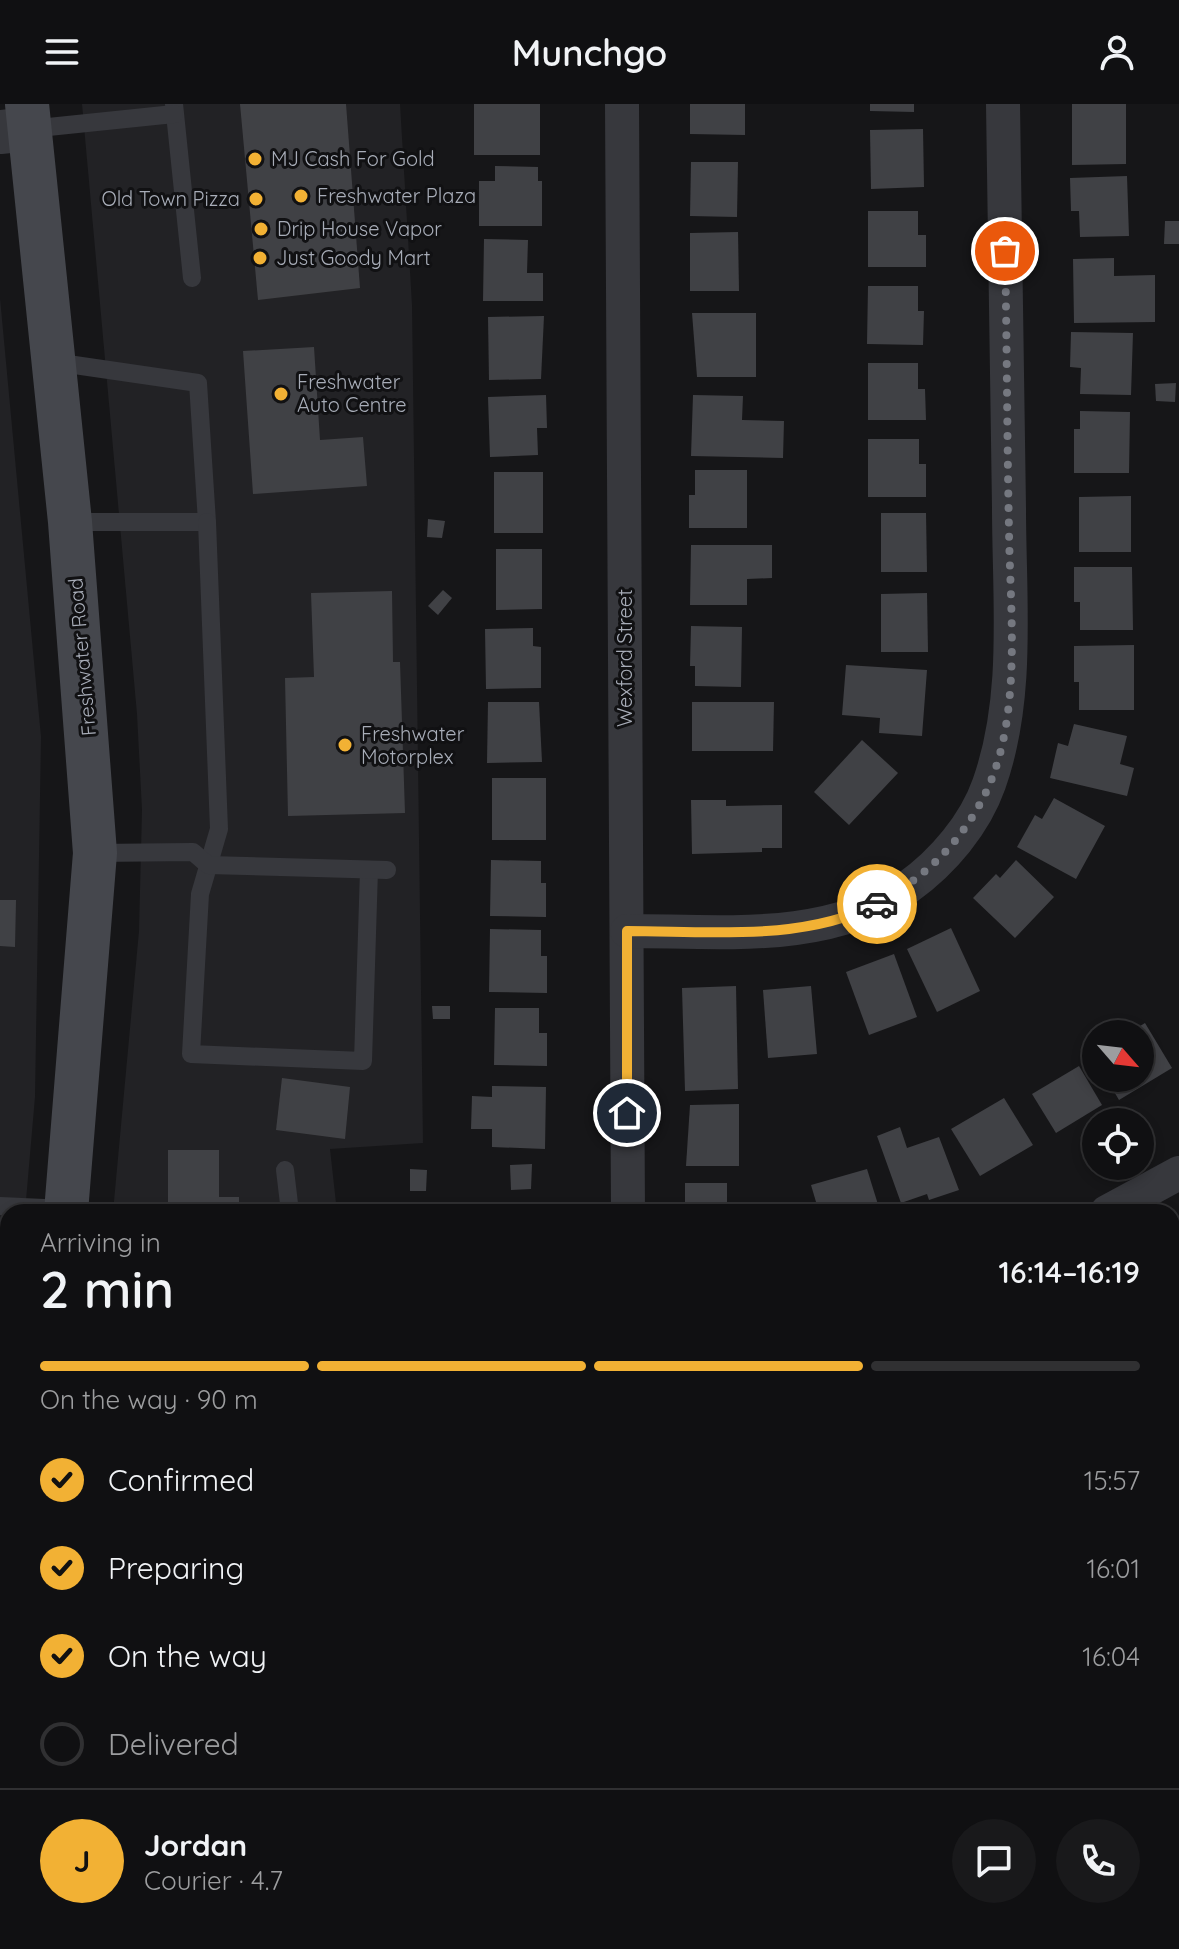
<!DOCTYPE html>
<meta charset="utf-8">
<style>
body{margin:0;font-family:Quicksand,sans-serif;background:#19191b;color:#f1f3f6;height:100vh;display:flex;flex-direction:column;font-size:30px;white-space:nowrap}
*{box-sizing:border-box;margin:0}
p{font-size:26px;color:#9c9d9f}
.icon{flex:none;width:44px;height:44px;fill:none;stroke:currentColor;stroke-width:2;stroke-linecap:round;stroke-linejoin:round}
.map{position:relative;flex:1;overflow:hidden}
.sheet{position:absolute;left:0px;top:1100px;width:1180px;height:746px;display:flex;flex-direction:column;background:#101012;border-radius:24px 24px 0 0;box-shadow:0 4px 12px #0003,0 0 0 2px #303032}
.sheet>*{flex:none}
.needle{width:52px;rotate:118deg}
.tools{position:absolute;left:1082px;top:916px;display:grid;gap:16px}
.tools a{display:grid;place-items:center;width:72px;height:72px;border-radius:50%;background:#101012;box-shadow:0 4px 12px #0003,0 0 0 2px #303032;font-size:40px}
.pin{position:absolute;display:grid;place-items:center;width:68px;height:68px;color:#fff;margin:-34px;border:4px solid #fff;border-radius:50%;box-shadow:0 2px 8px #0007}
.courier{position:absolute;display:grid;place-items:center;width:80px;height:80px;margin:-40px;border:6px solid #f2b134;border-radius:50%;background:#fff;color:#222;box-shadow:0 2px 10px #0007}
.summary em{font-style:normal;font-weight:600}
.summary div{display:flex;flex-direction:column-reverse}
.summary{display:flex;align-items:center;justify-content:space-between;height:136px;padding:0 40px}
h1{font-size:52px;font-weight:600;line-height:60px}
.bar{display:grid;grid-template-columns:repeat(4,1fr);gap:12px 8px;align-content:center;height:96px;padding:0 40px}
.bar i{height:10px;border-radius:6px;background:#303032}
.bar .current{background:#f2b134}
.bar p{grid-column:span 4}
.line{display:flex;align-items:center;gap:20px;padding:0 40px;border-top:2px solid #303032}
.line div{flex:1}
.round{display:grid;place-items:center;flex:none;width:84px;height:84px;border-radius:42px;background:#19191b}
ol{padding:0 40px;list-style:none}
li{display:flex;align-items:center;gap:24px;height:88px}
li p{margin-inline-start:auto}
li .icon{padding:8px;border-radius:50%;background:#f2b134;color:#111;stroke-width:4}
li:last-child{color:#9c9d9f}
li i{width:44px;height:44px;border:4px solid #303032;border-radius:50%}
header{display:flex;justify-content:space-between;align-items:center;height:104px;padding:0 40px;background:#101012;font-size:36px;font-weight:600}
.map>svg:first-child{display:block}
</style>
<header><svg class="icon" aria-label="menu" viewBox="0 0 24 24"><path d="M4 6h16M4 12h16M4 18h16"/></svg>Munchgo<svg class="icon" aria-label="person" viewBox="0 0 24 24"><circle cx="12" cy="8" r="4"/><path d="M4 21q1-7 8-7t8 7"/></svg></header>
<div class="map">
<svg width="1179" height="1845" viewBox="0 0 1179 1845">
<rect width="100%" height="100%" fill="#161618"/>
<g fill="#222225">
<polygon points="82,0 400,0 412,201 423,1039 330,1045 337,1108 113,1108 139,827 142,706 137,610"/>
<polygon points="0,194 41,633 35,993 25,1108 8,1108 8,1225 0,1239"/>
</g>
<g fill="#404145">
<polygon points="240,0 346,0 360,184 258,196"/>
<rect x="474" y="0" width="66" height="51"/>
<polygon points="690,0 745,0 745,31 690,30"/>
<polygon points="870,0 914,0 914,8 870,7"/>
<polygon points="1072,0 1126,0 1126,60 1072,61"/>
<polygon points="923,25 924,83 871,85 870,26"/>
<polygon points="691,58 738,58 737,113 690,112"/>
<polygon points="495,62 538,63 538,77 542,77 542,122 479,122 479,77 495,77"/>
<polygon points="1127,72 1129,132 1080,133 1079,107 1071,107 1070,74"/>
<polygon points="868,107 918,107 918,131 926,131 926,163 868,163"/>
<polygon points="1165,117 1179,117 1179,140 1164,140"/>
<polygon points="738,128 739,187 690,187 690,129"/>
<polygon points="484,135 528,136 527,169 543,169 543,197 483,197"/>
<polygon points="1114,154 1114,172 1155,171 1155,218 1074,219 1073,155"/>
<polygon points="868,182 918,182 918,207 924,207 923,241 867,240"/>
<polygon points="692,209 756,209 756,273 697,273"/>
<polygon points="544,212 541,275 489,276 488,213"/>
<polygon points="1071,228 1133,229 1131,291 1080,290 1081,264 1070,263"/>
<polygon points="314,243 320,336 363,333 367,382 253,390 243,247"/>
<polygon points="868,259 918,259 918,285 925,285 926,316 868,316"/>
<polygon points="1176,279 1175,298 1156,297 1155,280"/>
<polygon points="546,291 547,324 537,324 538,351 490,353 488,293"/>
<polygon points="693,291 743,292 742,316 784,317 783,354 691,352"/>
<polygon points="1080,307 1130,308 1129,369 1074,369 1074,325 1080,325"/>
<polygon points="868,335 919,335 919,360 926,360 926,393 868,393"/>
<polygon points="695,366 747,366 747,424 689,424 689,391 695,391"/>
<rect x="494" y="368" width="49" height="61"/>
<polygon points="1131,392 1131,448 1079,448 1079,393"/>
<polygon points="881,409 926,409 927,468 881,468"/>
<polygon points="428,415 445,417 442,434 427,433"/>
<polygon points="691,441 772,441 772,474 747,475 747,501 690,501"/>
<polygon points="496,445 542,445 542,505 496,506"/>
<polygon points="1074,463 1132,463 1133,526 1080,526 1080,498 1074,498"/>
<polygon points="443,486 452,494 438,511 428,502"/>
<polygon points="392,487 393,558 400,558 405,709 288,712 285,574 314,573 311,489"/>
<polygon points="927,489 928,548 881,548 881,490"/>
<polygon points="691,522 742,523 741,583 695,582 695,562 690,562"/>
<polygon points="533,524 533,542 541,543 541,584 486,585 485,525"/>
<polygon points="1134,541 1134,606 1079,606 1079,578 1074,578 1074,542"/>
<polygon points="846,561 927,566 922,632 879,629 880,614 842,611"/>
<polygon points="488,598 539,598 542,658 487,659"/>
<polygon points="692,598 774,598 773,647 692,647"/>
<polygon points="1074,620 1127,632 1120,660 1134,664 1127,692 1050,674 1058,639 1068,642"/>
<polygon points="862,636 898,669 849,721 814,688"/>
<rect x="492" y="674" width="54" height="62"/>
<polygon points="1054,694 1105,722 1076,775 1017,743 1035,711 1042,715"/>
<polygon points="691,696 726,696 726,702 782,701 782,744 762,744 762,748 692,750"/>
<polygon points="491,756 541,757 541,779 546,779 546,813 490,812"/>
<polygon points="1016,756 1054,793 1015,834 973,794 996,770 1000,774"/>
<polygon points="0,796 16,796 15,843 0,842"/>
<polygon points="951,824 980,887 937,908 907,845"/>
<polygon points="490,825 541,826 541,852 547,852 547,889 489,888"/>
<polygon points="894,850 917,913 869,931 846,868"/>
<polygon points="736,882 738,985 685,987 682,884"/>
<polygon points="811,882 817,950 768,954 763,886"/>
<polygon points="432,902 450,902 450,915 433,915"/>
<polygon points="495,904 539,904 539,929 547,929 547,962 494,961"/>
<polygon points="1145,919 1172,964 1119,996 1106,974 1140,974 1140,930 1127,930"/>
<polygon points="1079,962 1102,1001 1056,1029 1032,990"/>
<polygon points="282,974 350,983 345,1035 276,1026"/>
<polygon points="492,982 546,983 545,1045 492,1043 492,1025 471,1025 472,992 492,993"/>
<polygon points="1004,994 1033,1041 980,1072 951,1025"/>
<polygon points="739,1000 739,1062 686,1062 690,1001"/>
<polygon points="900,1023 907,1044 939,1033 959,1086 929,1096 927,1090 901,1099 877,1032"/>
<polygon points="168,1046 219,1046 219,1093 239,1093 239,1108 168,1108"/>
<polygon points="532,1060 531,1085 511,1086 510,1061"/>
<polygon points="410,1065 427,1066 426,1087 410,1087"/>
<polygon points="867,1065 880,1107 819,1108 811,1081"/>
<rect x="685" y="1079" width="42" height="29"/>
<polygon points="1179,1189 1179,1243 1172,1231 1172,1197"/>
<polygon points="1172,1798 1179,1803 1179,1845 1129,1845 1134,1838 1172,1838"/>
<rect x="406" y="1838" width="45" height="7"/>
<polygon points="470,1838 530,1838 530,1845 471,1845"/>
<polygon points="551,1838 611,1838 611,1845 552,1845"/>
<polygon points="625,1838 653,1838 654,1845 626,1845"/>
<polygon points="664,1838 705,1838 706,1845 665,1845"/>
<polygon points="713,1838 755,1838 755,1845 714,1845"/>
<polygon points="773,1838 834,1838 835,1845 773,1845"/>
<polygon points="858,1838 904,1838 886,1845 861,1845"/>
</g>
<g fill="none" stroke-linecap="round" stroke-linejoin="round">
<g stroke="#37383d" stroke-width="18">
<polyline points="174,0 192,174"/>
<polyline points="29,25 174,10"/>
<polyline points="54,258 198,279 207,418 70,418"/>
<polyline points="207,418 219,725 200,790 191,950 363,957 369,766"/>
<polyline points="95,749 193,748 208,761 387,766"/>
<polyline points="285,1066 290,1108"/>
<polyline points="0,1102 66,1105"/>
</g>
<g stroke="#37383d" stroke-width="34">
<polyline points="622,0 628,1108"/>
<path d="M627 827C719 827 830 840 908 783 943 758 975 720 989 680 1020 593 1009 495 1009 404 1007 269 1005 135 1003 0"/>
<polyline points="1107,1108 1179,1069"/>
<polyline points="1172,1705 1179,1709"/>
<polyline points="1048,1845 1054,1838"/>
</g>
<g stroke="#37383d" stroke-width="44">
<polyline points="0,28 29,25"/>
<polyline points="0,1293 8,1293"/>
</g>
<g stroke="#45474d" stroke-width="44">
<polyline points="27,0 70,418 95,749 66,1108"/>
<polyline points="0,1760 8,1676"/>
</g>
</g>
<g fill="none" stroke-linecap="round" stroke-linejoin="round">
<path stroke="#757880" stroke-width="8" stroke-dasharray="0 14.4" d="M877 800C926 773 964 736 988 684 1022 607 1010 508 1009 426 1007 333 1007 240 1005 147"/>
<path stroke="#f2b134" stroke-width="10" d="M627 1009V827C708 827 802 838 877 800"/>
</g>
<g fill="#f2b134" stroke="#111113" stroke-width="3">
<circle cx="255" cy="55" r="8"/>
<circle cx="301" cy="92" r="8"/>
<circle cx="256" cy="95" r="8"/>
<circle cx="261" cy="125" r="8"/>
<circle cx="260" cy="154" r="8"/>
<circle cx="281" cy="290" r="8"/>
<circle cx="345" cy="641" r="8"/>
</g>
<g text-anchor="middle" stroke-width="6" stroke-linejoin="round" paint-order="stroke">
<g font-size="20" fill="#a8adb8" stroke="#111113" text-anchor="start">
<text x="271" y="62">MJ Cash For Gold</text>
<text x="317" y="99">Freshwater Plaza</text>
<text x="240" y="102" text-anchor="end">Old Town Pizza</text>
<text x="277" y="132">Drip House Vapor</text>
<text x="276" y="161">Just Goody Mart</text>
<text x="297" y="285">Freshwater<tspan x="297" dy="23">Auto Centre</tspan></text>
<text x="361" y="637">Freshwater<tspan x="361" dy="23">Motorplex</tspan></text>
</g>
<g font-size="20" fill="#a8adb8" stroke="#111113">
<text transform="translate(82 553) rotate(-95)" y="7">Freshwater Road</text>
<text transform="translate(625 554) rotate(-90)" y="7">Wexford Street</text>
</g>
</g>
</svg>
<div class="tools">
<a><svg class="needle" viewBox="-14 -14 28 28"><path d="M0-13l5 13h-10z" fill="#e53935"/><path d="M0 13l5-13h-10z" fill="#9c9d9f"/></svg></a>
<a><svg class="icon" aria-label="locate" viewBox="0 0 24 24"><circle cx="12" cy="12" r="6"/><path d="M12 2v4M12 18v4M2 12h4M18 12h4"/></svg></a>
</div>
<div class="pin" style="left:1005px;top:147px;background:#ea580c"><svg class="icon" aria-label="bag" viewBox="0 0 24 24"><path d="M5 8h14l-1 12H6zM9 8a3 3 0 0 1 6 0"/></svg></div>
<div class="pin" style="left:627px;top:1009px;background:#1f2937"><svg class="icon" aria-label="home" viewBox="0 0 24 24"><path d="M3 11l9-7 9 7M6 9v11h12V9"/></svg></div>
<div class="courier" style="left:877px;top:800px"><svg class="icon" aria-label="car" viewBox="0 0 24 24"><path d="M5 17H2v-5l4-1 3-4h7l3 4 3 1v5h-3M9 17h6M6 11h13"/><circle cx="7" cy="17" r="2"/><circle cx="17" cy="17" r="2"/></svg></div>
<section class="sheet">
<div class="summary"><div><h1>2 min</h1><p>Arriving in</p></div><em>16:14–16:19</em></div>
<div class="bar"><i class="current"></i><i class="current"></i><i class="current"></i><i></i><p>On the way · 90 m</p></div>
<ol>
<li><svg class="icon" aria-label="check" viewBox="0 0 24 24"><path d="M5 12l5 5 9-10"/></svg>Confirmed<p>15:57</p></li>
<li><svg class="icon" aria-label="check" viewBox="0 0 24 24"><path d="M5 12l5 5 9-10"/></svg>Preparing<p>16:01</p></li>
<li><svg class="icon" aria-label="check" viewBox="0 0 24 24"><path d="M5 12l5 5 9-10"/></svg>On the way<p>16:04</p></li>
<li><i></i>Delivered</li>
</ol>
<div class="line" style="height:144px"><b class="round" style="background:#f2b134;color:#111">J</b><div><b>Jordan</b><p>Courier · 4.7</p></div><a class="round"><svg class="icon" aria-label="chat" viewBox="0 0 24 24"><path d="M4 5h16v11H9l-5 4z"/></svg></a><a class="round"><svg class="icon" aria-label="phone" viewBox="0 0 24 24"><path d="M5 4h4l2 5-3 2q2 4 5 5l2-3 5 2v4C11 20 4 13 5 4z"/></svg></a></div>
</section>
</div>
